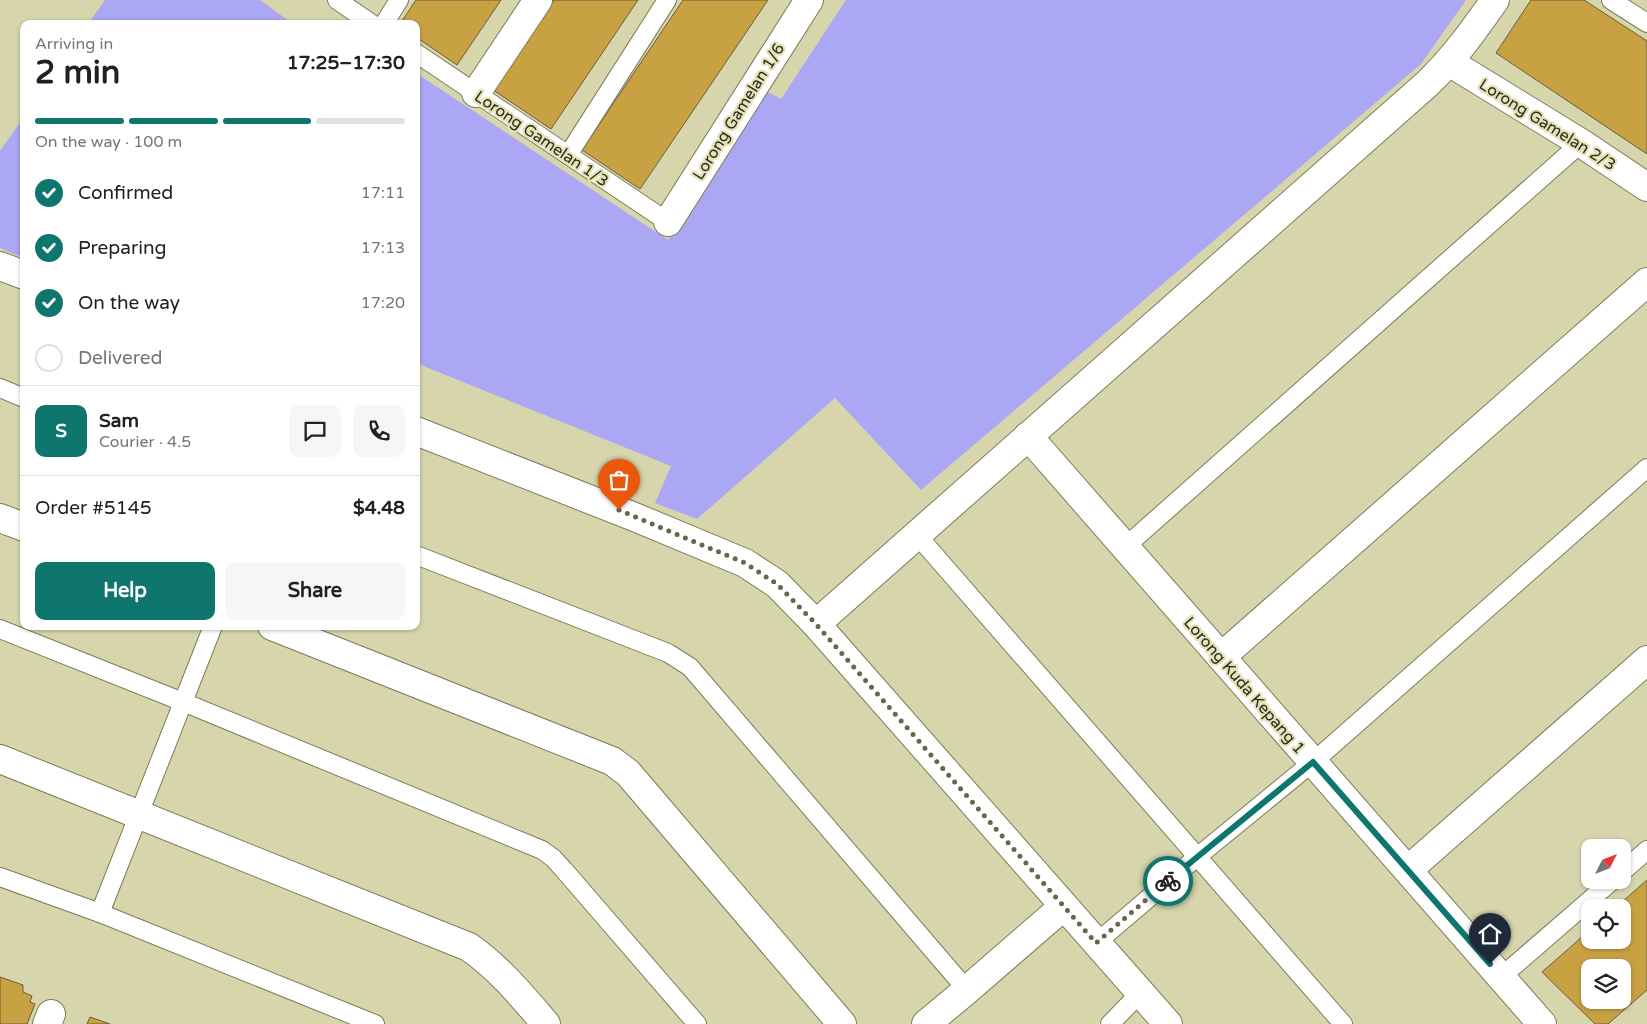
<!DOCTYPE html>
<meta charset="utf-8">
<style>
body{margin:0;font-family:"Varela Round",sans-serif;background:#f6f6f6;color:#202124;height:100vh;display:flex;flex-direction:column;font-size:19px;white-space:nowrap}
*{box-sizing:border-box;margin:0}
p{font-size:16px;color:#757577}
.icon{flex:none;width:28px;height:28px;fill:none;stroke:currentColor;stroke-width:2;stroke-linecap:round;stroke-linejoin:round}
.map{position:relative;flex:1;overflow:hidden}
.drawer{position:absolute;left:20px;top:20px;width:400px;height:610px;display:flex;flex-direction:column;background:#fff;border-radius:10px;box-shadow:0 1px 4px #0004}
.drawer>*{flex:none}
.needle{width:32px;rotate:48deg}
.tools{position:absolute;left:1581px;top:839px;display:grid;gap:10px}
.tools a{display:grid;place-items:center;width:50px;height:50px;border-radius:10px;background:#fff;box-shadow:0 1px 4px #0004;font-size:25px}
.pin{position:absolute;display:grid;place-items:center;width:42px;height:42px;color:#fff;margin:-51px -21px;border-radius:50% 50% 50% 0;rotate:-45deg;box-shadow:0 0 5px #0007}
.pin .icon{rotate:45deg}
.courier{position:absolute;display:grid;place-items:center;width:50px;height:50px;margin:-25px;border:4px solid #0f766e;border-radius:50%;background:#fff;color:#222;box-shadow:0 1px 6px #0007}
.summary em{font-style:normal;font-weight:700}
.summary div{display:flex;flex-direction:column-reverse}
.summary{display:flex;align-items:center;justify-content:space-between;height:85px;padding:0 15px}
h1{font-size:32px;font-weight:700;line-height:38px}
.bar{display:grid;grid-template-columns:repeat(4,1fr);gap:8px 5px;align-content:center;height:60px;padding:0 15px}
.bar i{height:6px;border-radius:4px;background:#e0e0e0}
.bar .current{background:#0f766e}
.bar p{grid-column:span 4}
.line{display:flex;align-items:center;gap:12px;padding:0 15px;border-top:1px solid #e0e0e0}
.line div{flex:1}
.round{display:grid;place-items:center;flex:none;width:52px;height:52px;border-radius:10px;background:#f6f6f6}
ol{padding:0 15px;list-style:none}
li{display:flex;align-items:center;gap:15px;height:55px}
li p{margin-inline-start:auto}
li .icon{padding:5px;border-radius:50%;background:#0f766e;color:#fff;stroke-width:4}
li:last-child{color:#757577}
li i{width:28px;height:28px;border:2px solid #e0e0e0;border-radius:50%}
.cta{display:flex;gap:10px;margin-top:auto;padding:10px 15px}
.cta a{flex:1;height:58px;border-radius:10px;background:#0f766e;color:#fff;font-size:20px;font-weight:700;line-height:58px;text-align:center}
.cta a+a{background:#f6f6f6;color:#202124}
.map>svg:first-child{display:block}
</style>
<div class="map">
<svg width="1647" height="1024" viewBox="0 0 1647 1024">
<rect width="100%" height="100%" fill="#d6d5ac"/>
<g fill="#aba7f4">
<polygon points="105,0 260,0 293,24 88,24"/>
<polygon points="846,0 1466,0 1421,64 921,490 835,398 697,519 655,503 671,466 416,363 416,73 668,240 766,91 781,99"/>
<polygon points="24,117 24,258 0,248 0,151"/>
</g>
<g fill="#c8a143" stroke="#6d5d3b" fill-rule="evenodd">
<polygon points="416,0 501,0 457,65 416,37 416,24 400,24"/>
<polygon points="554,0 638,0 551,129 493,90"/>
<polygon points="683,0 768,0 640,189 582,150"/>
<polygon points="1531,0 1584,0 1647,41 1647,154 1496,53"/>
<path d="M1647 880V990L1608 1024H1595L1542 972 1590 930V940H1622V908H1615ZM1590 968H1622V1000H1590Z"/>
<polygon points="0,977 23,985 23,992 32,996 30,1002 35,1004 27,1024 0,1024"/>
<polygon points="90,1017 110,1024 87,1024"/>
</g>
<g fill="none" stroke-linecap="round" stroke-linejoin="round">
<g stroke="#7d7c56" stroke-width="20">
<g id="service">
<polyline points="337,0 372,24"/>
<polyline points="1611,0 1647,23"/>
<polyline points="384,24 399,0"/>
<polyline points="416,53 668,222"/>
<polyline points="568,155 667,0"/>
<polyline points="0,388 24,398"/>
<polyline points="917,535 1343,1024"/>
<polyline points="1125,547 1581,143"/>
<polyline points="416,555 668,653 690,667 967,990"/>
<polyline points="0,629 183,702 542,850 553,858 564,870 697,1024"/>
<polyline points="1622,872 1647,850"/>
<polyline points="0,877 100,913 375,1024"/>
<polyline points="100,913 213,626"/>
<polyline points="1096,943 1197,857 1313,762 1647,468"/>
<polyline points="1501,977 1613,880"/>
<polyline points="1110,1024 1140,993"/>
</g>
</g>
<g stroke="#7d7c56" stroke-width="30">
<g id="minor">
<polyline points="1449,62 1581,143 1647,187"/>
<polyline points="476,93 538,0"/>
<polyline points="668,222 809,0"/>
<polyline points="0,266 24,275"/>
<polyline points="416,431 637,518 745,563 777,584 816,624 1168,1024"/>
<polyline points="1028,436 1542,1024"/>
<polyline points="0,518 24,527"/>
<path d="M816 624 1427 84C1454 58 1474 30 1495 0"/>
<polyline points="272,626 612,761 628,773 842,1024"/>
<polyline points="1221,657 1647,282"/>
<path d="M0 759 469 947C499 968 522 996 546 1024"/>
<polyline points="1408,870 1647,660"/>
<polyline points="47,1024 51,1014"/>
<polyline points="926,1024 967,990 1064,906"/>
</g>
</g>
<use href="#service" stroke="#fff" stroke-width="18"/>
<use href="#minor" stroke="#fff" stroke-width="28"/>
</g>
<g fill="none" stroke-linecap="round" stroke-linejoin="round">
<polyline stroke="#68674e" stroke-width="5" stroke-dasharray="0 9" points="619,510 745,563 777,584 816,624 1096,943 1168,881"/>
<polyline stroke="#0f766e" stroke-width="6" points="1168,881 1313,762 1490,964"/>
</g>
<g text-anchor="middle" stroke-width="4.5" stroke-linejoin="round" paint-order="stroke">
<g font-size="16" fill="#2d2c1c" stroke="#e3e2b9">
<text transform="translate(738 111) rotate(-58)" y="6">Lorong Gamelan 1/6</text>
<text transform="translate(1548 124) rotate(32)" y="6">Lorong Gamelan 2/3</text>
<text transform="translate(542 138) rotate(34)" y="6">Lorong Gamelan 1/3</text>
<text transform="translate(1245 685) rotate(49)" y="6">Lorong Kuda Kepang 1</text>
</g>
</g>
</svg>
<div class="tools">
<a><svg class="needle" viewBox="-14 -14 28 28"><path d="M0-13l5 13h-10z" fill="#e53935"/><path d="M0 13l5-13h-10z" fill="#757577"/></svg></a>
<a><svg class="icon" aria-label="locate" viewBox="0 0 24 24"><circle cx="12" cy="12" r="6"/><path d="M12 2v4M12 18v4M2 12h4M18 12h4"/></svg></a>
<a><svg class="icon" aria-label="layers" viewBox="0 0 24 24"><path d="M12 4l9 5-9 5-9-5zM3 14l9 5 9-5"/></svg></a>
</div>
<div class="pin" style="left:619px;top:510px;background:#ea580c"><svg class="icon" aria-label="bag" viewBox="0 0 24 24"><path d="M5 8h14l-1 12H6zM9 8a3 3 0 0 1 6 0"/></svg></div>
<div class="pin" style="left:1490px;top:964px;background:#1f2937"><svg class="icon" aria-label="home" viewBox="0 0 24 24"><path d="M3 11l9-7 9 7M6 9v11h12V9"/></svg></div>
<div class="courier" style="left:1168px;top:881px"><svg class="icon" aria-label="bike" viewBox="0 0 24 24"><circle cx="6" cy="16" r="4"/><circle cx="18" cy="16" r="4"/><path d="M6 16l4-8h5l3 8M10 8l3 8H6M13 5h3"/></svg></div>
<section class="drawer">
<div class="summary"><div><h1>2 min</h1><p>Arriving in</p></div><em>17:25–17:30</em></div>
<div class="bar"><i class="current"></i><i class="current"></i><i class="current"></i><i></i><p>On the way · 100 m</p></div>
<ol>
<li><svg class="icon" aria-label="check" viewBox="0 0 24 24"><path d="M5 12l5 5 9-10"/></svg>Confirmed<p>17:11</p></li>
<li><svg class="icon" aria-label="check" viewBox="0 0 24 24"><path d="M5 12l5 5 9-10"/></svg>Preparing<p>17:13</p></li>
<li><svg class="icon" aria-label="check" viewBox="0 0 24 24"><path d="M5 12l5 5 9-10"/></svg>On the way<p>17:20</p></li>
<li><i></i>Delivered</li>
</ol>
<div class="line" style="height:90px"><b class="round" style="background:#0f766e;color:#fff">S</b><div><b>Sam</b><p>Courier · 4.5</p></div><a class="round"><svg class="icon" aria-label="chat" viewBox="0 0 24 24"><path d="M4 5h16v11H9l-5 4z"/></svg></a><a class="round"><svg class="icon" aria-label="phone" viewBox="0 0 24 24"><path d="M5 4h4l2 5-3 2q2 4 5 5l2-3 5 2v4C11 20 4 13 5 4z"/></svg></a></div>
<div class="line" style="height:65px"><div>Order #5145</div><b>$4.48</b></div>
<div class="cta"><a>Help</a><a>Share</a></div>
</section>
</div>
